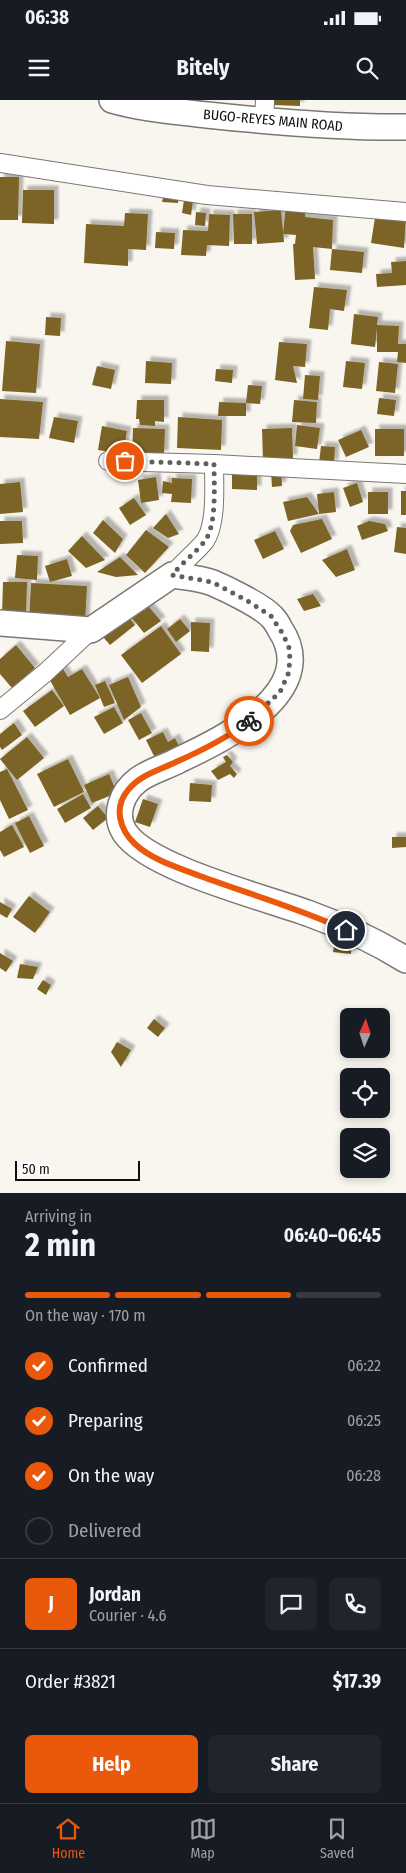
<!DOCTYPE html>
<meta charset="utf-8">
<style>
body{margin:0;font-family:"Fira Sans Condensed",sans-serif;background:#20242c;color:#f1f3f6;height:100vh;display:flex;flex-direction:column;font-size:19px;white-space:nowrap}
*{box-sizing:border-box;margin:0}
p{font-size:16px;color:#9ea1a6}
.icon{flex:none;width:28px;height:28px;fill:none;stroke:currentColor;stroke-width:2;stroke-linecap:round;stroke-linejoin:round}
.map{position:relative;height:1093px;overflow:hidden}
.side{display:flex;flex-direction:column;background:#171b24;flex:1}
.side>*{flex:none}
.needle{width:32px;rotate:3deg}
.tools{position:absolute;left:340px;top:908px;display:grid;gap:10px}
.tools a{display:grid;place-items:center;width:50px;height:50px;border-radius:8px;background:#171b24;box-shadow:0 2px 8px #0003;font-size:25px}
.scale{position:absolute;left:15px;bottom:12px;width:125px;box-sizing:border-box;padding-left:5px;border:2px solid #0f0e0c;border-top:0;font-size:14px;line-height:18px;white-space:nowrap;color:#0f0e0c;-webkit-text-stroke:4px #fff;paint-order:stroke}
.pin{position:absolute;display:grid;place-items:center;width:42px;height:42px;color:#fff;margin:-21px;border:2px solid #fff;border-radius:50%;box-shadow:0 1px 5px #0007}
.courier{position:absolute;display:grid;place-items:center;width:50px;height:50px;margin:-25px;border:4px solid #ea580c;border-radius:50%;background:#fff;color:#222;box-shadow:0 1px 6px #0007}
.headline em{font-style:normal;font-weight:700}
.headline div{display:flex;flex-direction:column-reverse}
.headline{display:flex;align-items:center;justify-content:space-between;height:85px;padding:0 25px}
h1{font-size:32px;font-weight:700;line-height:38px}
.bar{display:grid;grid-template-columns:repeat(4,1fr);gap:8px 5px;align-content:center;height:60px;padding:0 25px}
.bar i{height:6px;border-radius:4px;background:#363941}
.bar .selected{background:#ea580c}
.bar p{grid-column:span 4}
.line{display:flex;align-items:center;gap:12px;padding:0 25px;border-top:1px solid #363941}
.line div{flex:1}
.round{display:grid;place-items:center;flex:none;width:52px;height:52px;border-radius:8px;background:#20242c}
ol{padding:0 25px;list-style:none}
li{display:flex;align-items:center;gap:15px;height:55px}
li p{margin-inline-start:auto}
li .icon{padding:5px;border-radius:50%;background:#ea580c;color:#fff;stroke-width:4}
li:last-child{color:#9ea1a6}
li i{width:28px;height:28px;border:2px solid #363941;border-radius:50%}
.button{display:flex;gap:10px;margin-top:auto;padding:10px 25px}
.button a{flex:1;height:58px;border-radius:8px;background:#ea580c;color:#fff;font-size:20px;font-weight:700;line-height:58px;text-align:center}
.button a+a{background:#20242c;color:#f1f3f6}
.status{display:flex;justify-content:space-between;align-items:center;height:35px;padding:0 25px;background:#171b24;direction:ltr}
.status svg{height:14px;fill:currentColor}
header{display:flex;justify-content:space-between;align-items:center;height:65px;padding:0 25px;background:#171b24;font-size:22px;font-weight:700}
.tabs{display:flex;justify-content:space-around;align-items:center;height:70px;border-top:1px solid #363941;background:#171b24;font-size:14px;color:#9ea1a6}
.tabs a{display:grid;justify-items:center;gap:2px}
.tabs .selected{color:#ea580c}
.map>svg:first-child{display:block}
</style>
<div class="status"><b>06:38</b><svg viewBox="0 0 49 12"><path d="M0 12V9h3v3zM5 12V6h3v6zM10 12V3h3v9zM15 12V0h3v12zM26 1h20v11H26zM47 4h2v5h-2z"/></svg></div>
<header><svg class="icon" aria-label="menu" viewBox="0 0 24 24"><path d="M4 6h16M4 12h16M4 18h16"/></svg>Bitely<svg class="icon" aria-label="search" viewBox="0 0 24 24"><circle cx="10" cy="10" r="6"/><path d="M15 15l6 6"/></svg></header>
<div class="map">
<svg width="406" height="1093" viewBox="0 0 406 1093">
<defs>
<filter id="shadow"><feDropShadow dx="4.5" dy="-4.5" stdDeviation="1" flood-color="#0004"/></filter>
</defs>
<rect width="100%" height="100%" fill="#f9f6ef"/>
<g fill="#7b6325" filter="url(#shadow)">
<polygon points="273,0 300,0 300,6 273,5"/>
<polygon points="0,77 19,77 18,120 0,120"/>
<polygon points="23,90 54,90 54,124 22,123"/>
<polygon points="164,93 179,94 178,103 162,102"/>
<polygon points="184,100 193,101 191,115 182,113"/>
<polygon points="286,104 306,106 305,117 333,120 332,149 364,152 362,173 330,170 332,149 313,147 315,179 295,180 293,144 295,144 296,135 283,134"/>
<polygon points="281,110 284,142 257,144 254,112"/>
<polygon points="376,111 406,116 404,148 371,143"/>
<polygon points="196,112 206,113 205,126 195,125"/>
<polygon points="125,113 148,114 146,150 128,149 128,166 84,163 86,124 124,126"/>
<polygon points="209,114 230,115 229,146 207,145 206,156 181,155 183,130 208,131"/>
<polygon points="233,114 252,114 252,144 234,144"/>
<polygon points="156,132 175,133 174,149 155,148"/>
<polygon points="406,161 406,185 377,187 376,174 392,173 391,162"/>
<polygon points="314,187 347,190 344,211 330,209 328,230 309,228"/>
<polygon points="354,214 378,217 377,225 399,226 398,244 406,244 406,263 397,262 398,252 377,252 377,228 375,247 351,244"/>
<polygon points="46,217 61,218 60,236 45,235"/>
<polygon points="6,241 40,244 36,293 2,291"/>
<polygon points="279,242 307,244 305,267 293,266 297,283 275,280"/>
<polygon points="146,261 172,263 171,284 145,283"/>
<polygon points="346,261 365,263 362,289 343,287"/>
<polygon points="379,262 398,264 395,293 376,291"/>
<polygon points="97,266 115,270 111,289 92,285"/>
<polygon points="216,269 233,270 232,283 215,281"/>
<polygon points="305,275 320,276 318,300 303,299"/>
<polygon points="248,285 262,286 260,304 246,303"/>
<polygon points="379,298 396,300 394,316 377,314"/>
<polygon points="0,299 43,302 39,339 0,337"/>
<polygon points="137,300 164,300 164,322 155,321 155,326 140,325 139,319 136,319"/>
<polygon points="294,300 317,302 316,323 292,322"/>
<polygon points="219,302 246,303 246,316 218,316"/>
<polygon points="54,317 78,321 74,343 49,338"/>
<polygon points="178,317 222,320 221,350 177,348"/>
<polygon points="297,325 320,328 317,349 295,346"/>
<polygon points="102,326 127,331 123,354 98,350"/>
<polygon points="133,328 165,329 164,355 132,354"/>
<polygon points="292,328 293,359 263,360 262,329"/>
<rect x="375" y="329" width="29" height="27"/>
<polygon points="361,330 369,347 346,357 338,340"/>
<polygon points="321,346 335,347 334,364 319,363"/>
<polygon points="281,370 282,386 272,387 271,371"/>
<polygon points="232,371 257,372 257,390 232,389"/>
<polygon points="156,377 159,400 141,403 138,380"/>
<polygon points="172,378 192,379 191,403 171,402 172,394 162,393 163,381 172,383"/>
<polygon points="20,382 23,412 0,414 0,384"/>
<polygon points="357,383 363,402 350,407 343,388"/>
<rect x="401" y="391" width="5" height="24"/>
<polygon points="334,392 336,412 319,414 317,394"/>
<rect x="368" y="392" width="20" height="22"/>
<polygon points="307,397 319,414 288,421 283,402"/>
<polygon points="134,398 146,415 130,425 119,408"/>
<polygon points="166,414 179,434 168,438 153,428"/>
<polygon points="322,419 332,439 301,453 290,431 293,425"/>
<polygon points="103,420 123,439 115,453 93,433"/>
<polygon points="0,421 22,421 23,443 0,444"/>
<polygon points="369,421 385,424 388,431 362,440 357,426"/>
<polygon points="397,427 406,428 406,454 394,452"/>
<polygon points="146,430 169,447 145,473 126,455"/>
<polygon points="275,431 284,449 263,459 254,440"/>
<polygon points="82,436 105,460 86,468 68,451"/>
<polygon points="347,449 355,470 336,477 322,460"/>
<polygon points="17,455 38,456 37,480 15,478"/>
<polygon points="120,457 138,475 116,477 97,472"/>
<polygon points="67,459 72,476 50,482 45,466"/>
<polygon points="3,482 27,482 26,516 2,515"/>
<polygon points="31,483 87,486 85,523 29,520"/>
<polygon points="313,494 321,506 304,511 297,499"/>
<polygon points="143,500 161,521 144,533 128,513"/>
<polygon points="122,510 135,525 110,545 98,531"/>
<polygon points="180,519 190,531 176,542 167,529"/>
<polygon points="191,522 210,523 209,552 191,551"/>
<polygon points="161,526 181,554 142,583 121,555"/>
<polygon points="16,545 35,568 12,588 0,574 0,559"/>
<polygon points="63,569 68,577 82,569 100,598 70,615 48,577"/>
<polygon points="128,577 141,607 124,620 109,585"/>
<polygon points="105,581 115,603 104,607 95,585"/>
<polygon points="52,590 64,606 35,627 23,611"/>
<polygon points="114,607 123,623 104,634 94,617"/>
<polygon points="141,613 152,633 139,640 128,620"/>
<polygon points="14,623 22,635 2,650 0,647 0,634"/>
<polygon points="163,632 168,642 175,638 181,650 157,662 146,640"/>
<polygon points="27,637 44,658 17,680 0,659"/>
<polygon points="227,655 233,662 230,666 237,674 234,678 230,674 218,680 211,671 226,662 223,657"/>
<polygon points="68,659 84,692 54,707 37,674"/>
<polygon points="7,669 28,710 9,719 0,700 0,672"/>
<polygon points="109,674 117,693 92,703 84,685"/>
<polygon points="190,683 212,685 211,702 189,701"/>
<polygon points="83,694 91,708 65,723 57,709"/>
<polygon points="143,699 158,704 150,727 135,722"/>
<polygon points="98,706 108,718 93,730 83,718"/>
<polygon points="29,716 44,746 30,753 15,723"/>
<polygon points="12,725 24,747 4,757 0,750 0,732"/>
<polygon points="392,737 406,737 406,747 392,748"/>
<polygon points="29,796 50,812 35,833 13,817"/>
<polygon points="0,802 12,809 7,818 0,814"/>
<polygon points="335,840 352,841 351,854 333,852"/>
<polygon points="0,853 13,861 6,872 0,868"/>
<polygon points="20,864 38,867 33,879 17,878"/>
<polygon points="43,880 51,885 46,895 37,889"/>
<polygon points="154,919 165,928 158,937 147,928"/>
<polygon points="117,942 131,950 121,967 111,952"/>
</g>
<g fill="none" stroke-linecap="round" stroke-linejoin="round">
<g stroke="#7b7873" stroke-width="20">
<g id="street">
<polyline points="264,21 265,0"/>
<polyline points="0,63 207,95 406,112"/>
<polyline points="108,361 214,364 406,374"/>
<path d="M172 475C182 463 195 453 205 441 217 424 214 384 214 364"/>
<polyline points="0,610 45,573 91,530"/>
</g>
</g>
<g stroke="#7b7873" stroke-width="28">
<g id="secondary">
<path d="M112 0C143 9 175 11 207 15 273 22 340 28 406 27"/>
<path d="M0 523 91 530 172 475C185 477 201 478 213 483 227 489 262 506 272 517 275 520 278 525 280 529 322 592 223 639 179 660 166 667 150 671 138 680 122 692 113 715 125 733 150 769 267 798 310 814 343 826 377 842 406 860"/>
</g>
</g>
<use href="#street" stroke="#fff" stroke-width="18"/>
<use href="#secondary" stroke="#fff" stroke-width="25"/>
</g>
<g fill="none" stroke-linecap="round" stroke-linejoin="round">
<path stroke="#615f5b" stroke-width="5" stroke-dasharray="0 9" d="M125 361 214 364C214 384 217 424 205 441 195 453 182 463 172 475L212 482 246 500 271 516 283 534 290 550 289 572 280 592 249 621"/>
<path stroke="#ea580c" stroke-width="6" d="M249 621C227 638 201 651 176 662 159 670 140 675 128 690 113 708 120 730 135 744 152 760 179 768 200 776 249 794 298 808 346 830"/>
</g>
<g text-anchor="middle" stroke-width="4" stroke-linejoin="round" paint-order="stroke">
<g font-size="14" fill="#0f0e0c" stroke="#fff">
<text transform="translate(273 20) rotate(5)" y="5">BUGO-REYES MAIN ROAD</text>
</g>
</g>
</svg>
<div class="tools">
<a><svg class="needle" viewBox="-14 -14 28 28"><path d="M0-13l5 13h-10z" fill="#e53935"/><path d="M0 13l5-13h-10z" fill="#9ea1a6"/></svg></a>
<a><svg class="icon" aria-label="locate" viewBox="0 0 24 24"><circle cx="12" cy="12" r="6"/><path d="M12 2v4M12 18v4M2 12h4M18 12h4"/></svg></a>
<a><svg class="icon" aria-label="layers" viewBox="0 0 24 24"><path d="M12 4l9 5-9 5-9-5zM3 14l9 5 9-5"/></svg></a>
</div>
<div class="scale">50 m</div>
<div class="pin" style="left:125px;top:361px;background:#ea580c"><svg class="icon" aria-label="bag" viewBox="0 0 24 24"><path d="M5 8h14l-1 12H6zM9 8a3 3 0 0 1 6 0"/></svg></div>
<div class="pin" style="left:346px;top:830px;background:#1f2937"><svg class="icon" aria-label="home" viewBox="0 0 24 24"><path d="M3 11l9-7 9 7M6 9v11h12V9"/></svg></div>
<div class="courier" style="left:249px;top:621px"><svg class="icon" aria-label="bike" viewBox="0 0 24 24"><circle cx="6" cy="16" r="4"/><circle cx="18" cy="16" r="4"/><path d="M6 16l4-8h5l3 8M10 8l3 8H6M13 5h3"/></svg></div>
</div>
<section class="side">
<div class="headline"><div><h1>2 min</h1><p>Arriving in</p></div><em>06:40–06:45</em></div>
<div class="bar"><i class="selected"></i><i class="selected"></i><i class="selected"></i><i></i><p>On the way · 170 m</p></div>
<ol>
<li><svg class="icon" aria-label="check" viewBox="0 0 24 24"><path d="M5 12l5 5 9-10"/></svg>Confirmed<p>06:22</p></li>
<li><svg class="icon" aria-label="check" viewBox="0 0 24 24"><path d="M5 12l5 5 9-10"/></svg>Preparing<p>06:25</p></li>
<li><svg class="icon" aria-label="check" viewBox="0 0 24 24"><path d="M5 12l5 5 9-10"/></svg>On the way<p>06:28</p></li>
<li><i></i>Delivered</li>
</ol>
<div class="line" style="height:90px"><b class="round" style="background:#ea580c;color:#fff">J</b><div><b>Jordan</b><p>Courier · 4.6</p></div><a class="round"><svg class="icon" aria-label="chat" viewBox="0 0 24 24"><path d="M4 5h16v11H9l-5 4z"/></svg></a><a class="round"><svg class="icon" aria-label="phone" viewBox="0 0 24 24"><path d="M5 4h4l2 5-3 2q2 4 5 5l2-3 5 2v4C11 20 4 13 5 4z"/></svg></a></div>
<div class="line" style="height:65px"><div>Order #3821</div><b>$17.39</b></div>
<div class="button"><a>Help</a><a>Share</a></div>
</section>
<nav class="tabs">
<a class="selected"><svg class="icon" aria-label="home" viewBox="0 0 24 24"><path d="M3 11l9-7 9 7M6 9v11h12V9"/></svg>Home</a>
<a><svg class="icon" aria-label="map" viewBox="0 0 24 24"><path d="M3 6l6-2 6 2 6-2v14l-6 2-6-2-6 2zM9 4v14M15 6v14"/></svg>Map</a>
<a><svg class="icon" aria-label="saved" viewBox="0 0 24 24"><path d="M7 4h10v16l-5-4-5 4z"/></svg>Saved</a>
</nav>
